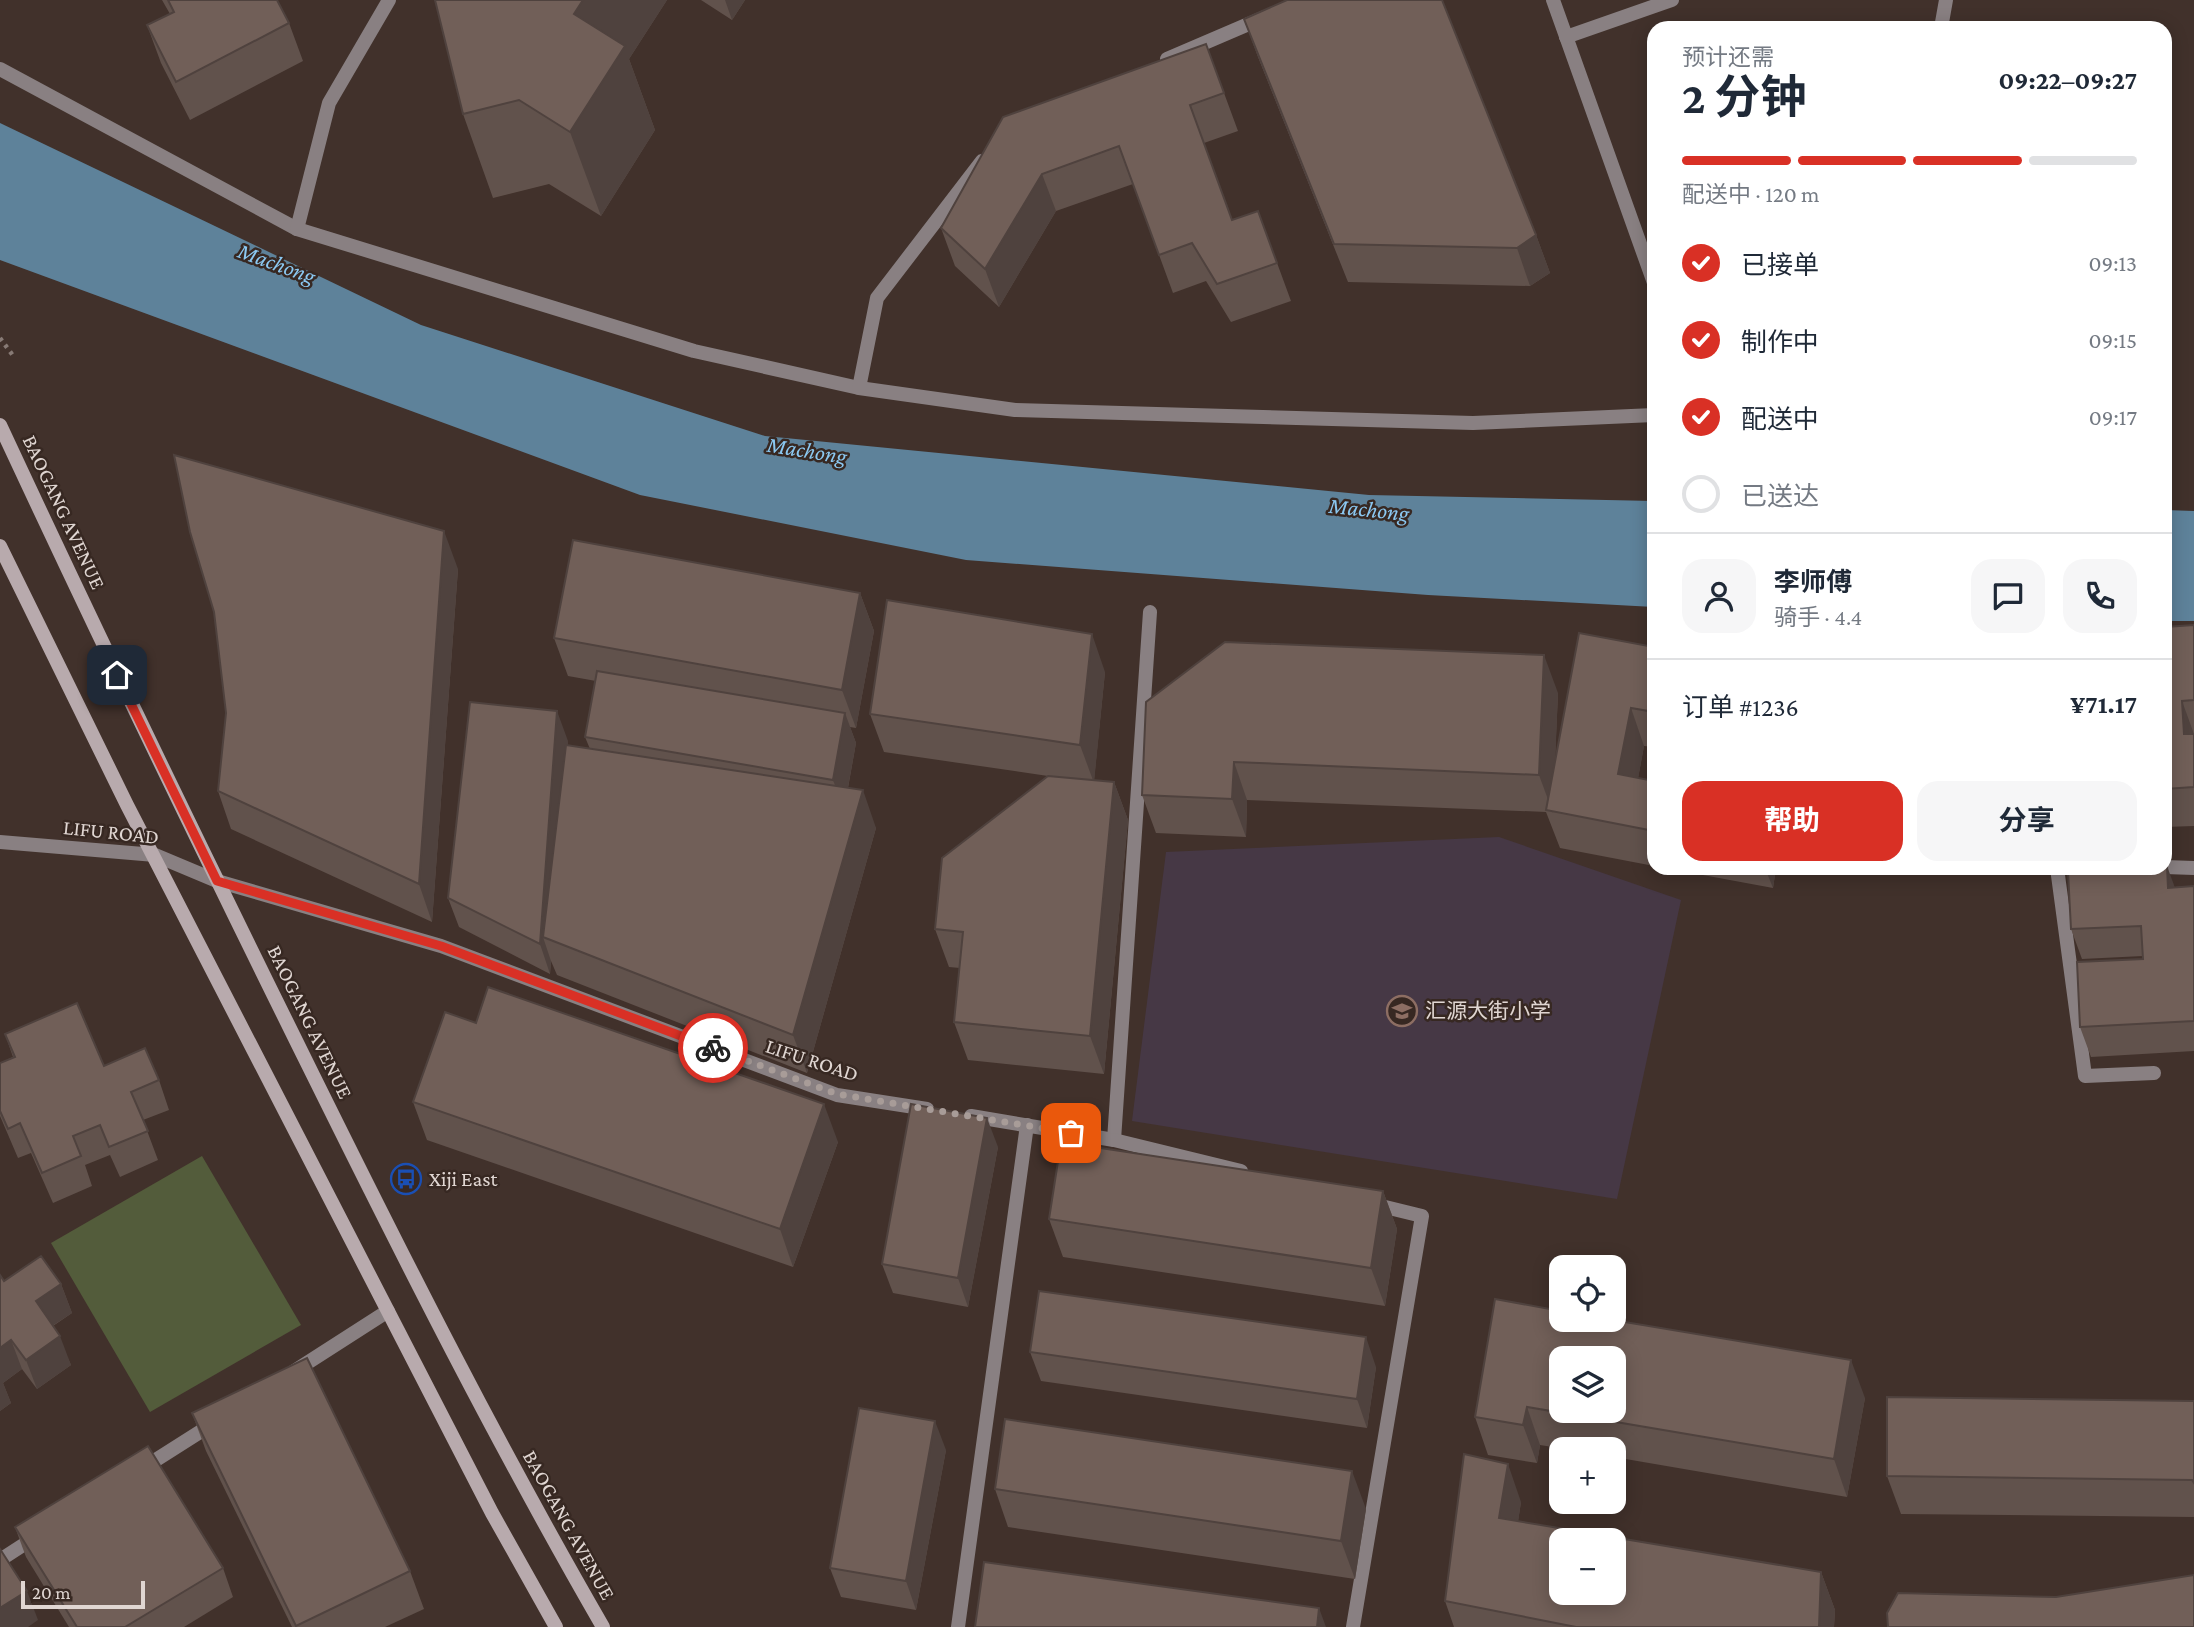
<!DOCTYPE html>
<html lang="zh">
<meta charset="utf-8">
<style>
body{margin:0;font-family:"Crimson Pro","Noto Sans SC",serif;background:#f6f6f7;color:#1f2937;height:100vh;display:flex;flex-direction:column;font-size:26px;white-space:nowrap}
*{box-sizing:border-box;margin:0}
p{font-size:23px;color:#747a83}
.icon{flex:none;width:38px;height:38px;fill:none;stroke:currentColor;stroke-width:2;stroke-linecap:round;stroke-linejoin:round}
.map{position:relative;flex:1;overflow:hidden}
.panel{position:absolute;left:1647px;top:21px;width:525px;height:854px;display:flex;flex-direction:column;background:#fff;border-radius:21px;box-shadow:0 4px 18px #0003}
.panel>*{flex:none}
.fabs{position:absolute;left:1549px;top:1255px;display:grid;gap:14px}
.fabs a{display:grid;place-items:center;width:77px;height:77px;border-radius:14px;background:#fff;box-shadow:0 4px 18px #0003;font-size:35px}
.scale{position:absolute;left:21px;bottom:18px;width:124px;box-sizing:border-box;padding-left:7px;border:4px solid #e0d6d2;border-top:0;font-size:19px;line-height:24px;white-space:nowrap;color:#e0d6d2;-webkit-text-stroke:5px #372822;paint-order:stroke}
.pin{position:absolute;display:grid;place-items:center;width:60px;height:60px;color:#fff;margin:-30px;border-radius:14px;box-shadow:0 4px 10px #0006}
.courier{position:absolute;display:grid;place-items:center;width:70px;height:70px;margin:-35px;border:5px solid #d93025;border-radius:50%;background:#fff;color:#222;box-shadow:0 2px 9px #0007}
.summary em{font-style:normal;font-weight:700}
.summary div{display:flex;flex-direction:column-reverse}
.summary{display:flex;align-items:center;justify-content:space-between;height:119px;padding:0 35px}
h1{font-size:46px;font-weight:700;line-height:52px}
.bar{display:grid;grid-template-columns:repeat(4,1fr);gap:10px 7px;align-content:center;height:84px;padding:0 35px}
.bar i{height:9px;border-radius:5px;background:#e0e1e3}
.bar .current{background:#d93025}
.bar p{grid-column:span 4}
.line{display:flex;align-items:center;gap:18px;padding:0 35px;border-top:2px solid #e0e1e3}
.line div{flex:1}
.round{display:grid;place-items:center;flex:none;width:74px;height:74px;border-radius:21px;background:#f6f6f7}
ol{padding:0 35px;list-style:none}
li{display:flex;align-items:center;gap:21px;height:77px}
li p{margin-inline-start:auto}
li .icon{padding:7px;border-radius:50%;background:#d93025;color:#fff;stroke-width:4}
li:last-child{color:#747a83}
li i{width:38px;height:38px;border:4px solid #e0e1e3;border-radius:50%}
.button{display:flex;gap:14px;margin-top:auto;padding:14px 35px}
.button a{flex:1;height:80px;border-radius:21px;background:#d93025;color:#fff;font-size:28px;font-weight:700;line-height:80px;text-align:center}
.button a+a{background:#f6f6f7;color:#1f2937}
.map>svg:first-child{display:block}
</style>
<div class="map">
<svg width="2194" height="1627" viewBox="0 0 2194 1627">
<rect width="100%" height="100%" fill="#41312b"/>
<polygon fill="#463845" points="1499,837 1681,900 1617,1199 1132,1121 1166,852"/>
<polygon fill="#535c3b" points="202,1156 301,1325 150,1412 51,1243"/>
<g fill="#5e829a">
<polygon points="0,123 421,325 765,436 1369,495 1654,501 1654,607 1428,595 966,560 640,495 0,260"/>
<polygon points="2165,510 2194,511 2194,621 2165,621"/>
</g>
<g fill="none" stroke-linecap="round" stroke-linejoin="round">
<polyline stroke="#877a75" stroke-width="4.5" stroke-dasharray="3.5 5" stroke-linecap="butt" points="0,338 14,357"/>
<g stroke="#898082" stroke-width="14">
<polyline points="0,69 297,229"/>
<polyline points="2165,867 2194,868"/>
<polyline points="2057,868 2085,1076 2154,1073"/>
</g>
<g stroke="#898082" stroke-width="14">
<polyline points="389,0 329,103 297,229 694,351 859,388 1015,410 1473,423 1654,415"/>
<polyline points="1553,0 1654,283"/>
<polyline points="1941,28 1946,0"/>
<polyline points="1566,37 1672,0"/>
<polyline points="1167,59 1265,17"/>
<polyline points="859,388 877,298 982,161"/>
<polyline points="0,842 155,855 217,881 441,946 837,1095 927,1109"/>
<polyline points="971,1116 1114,1140 1150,612"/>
<polyline points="1114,1140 1241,1171"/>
<polyline points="293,1372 388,1311"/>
<polyline points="140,1470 214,1423"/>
<polyline points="0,1560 37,1536"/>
<polyline points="958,1627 1027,1125"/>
<polyline points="1353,1627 1422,1216 1373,1204"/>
</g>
<g stroke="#b8aaad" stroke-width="14">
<path d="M0 425C102 644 207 861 314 1077 406 1263 499 1447 603 1627"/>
<polyline points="0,546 127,805 492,1513 556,1627"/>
</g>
</g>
<g fill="#61524c">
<polygon points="162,0 277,0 289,23 303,61 190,120 161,63 147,25 170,14"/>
<polygon points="435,0 667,0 629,59 655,130 601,216 549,184 493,198 463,114"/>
<polygon points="701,0 745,0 732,20"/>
<polygon points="1244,19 1536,235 1550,273 1530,286 1348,282 1258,57"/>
<polygon points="1206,44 1238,131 1204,143 1232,220 1258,211 1291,301 1231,322 1206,281 1173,293 1133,184 1056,211 999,307 955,266 941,228"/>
<polygon points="458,569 432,922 231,829 218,791 226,713 214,612"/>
<polygon points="860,593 874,631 856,728 850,727 856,743 848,788 876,828 807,1073 557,975 551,961 550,974 459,927 448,898 568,741 567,746 590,749 585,737 596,681 568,676 554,638"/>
<polygon points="2194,625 2194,826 2165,827 2165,627"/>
<polygon points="1654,647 1654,747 1644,746 1638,778 1654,781 1654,866 1560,848 1546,812 1247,800 1246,837 1156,833 1142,795 1146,702 1558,693 1555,759"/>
<polygon points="1105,672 1094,780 1114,782 1128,820 1104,1074 968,1060 954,1022 960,968 949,967 935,929 1048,776 884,752 870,714"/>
<polygon points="1665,868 1776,868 1773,888"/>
<polygon points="2194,886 2194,1051 2091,1057 2080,1027 2143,959 2143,956 2082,959 2071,929 2175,887"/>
<polygon points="476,1023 838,1142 793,1267 427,1140 413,1102"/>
<polygon points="5,1034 104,1066 159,1080 169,1110 143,1120 158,1160 120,1177 110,1155 85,1165 92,1186 53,1203 31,1153 18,1158 0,1116 0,1063 13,1057"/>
<polygon points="998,1147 968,1307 893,1293 882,1264"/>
<polygon points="1383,1191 1397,1229 1385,1306 1063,1257 1049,1219"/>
<polygon points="4,1281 61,1284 72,1313 53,1326 71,1365 37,1389 22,1369 3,1383 11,1403 0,1411"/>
<polygon points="1495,1299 1865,1398 1847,1497 1614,1457 1614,1449 1565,1449 1540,1445 1537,1463 1488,1455 1475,1417"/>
<polygon points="1030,1352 1376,1367 1367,1428 1041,1381"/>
<polygon points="2194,1401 2194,1517 1901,1514 1887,1476"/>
<polygon points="192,1413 410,1571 424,1609 385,1627 292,1627 206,1451"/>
<polygon points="946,1450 916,1610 841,1597 830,1568"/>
<polygon points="995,1489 1366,1509 1355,1579 1008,1527"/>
<polygon points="1521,1502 1518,1521 1821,1572 1835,1610 1834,1627 1454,1627 1445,1601"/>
<polygon points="15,1527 223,1568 233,1597 184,1627 69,1627 26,1557"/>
</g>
<g fill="#4f423e">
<polygon points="583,0 667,0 629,59 655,130 601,216 570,132 574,14"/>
<polygon points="725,0 745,0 732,20"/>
<polygon points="1042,174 1056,211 999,307 985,269"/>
<polygon points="1536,235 1550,273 1530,286 1517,248"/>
<polygon points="444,531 458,569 432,922 419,884"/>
<polygon points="860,593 874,631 856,728 842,690"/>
<polygon points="1092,634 1105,672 1094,783 1080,745"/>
<polygon points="1544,655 1558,693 1553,813 1539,775"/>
<polygon points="2182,701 2194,734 2184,734"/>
<polygon points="1631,708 1644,746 1632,812 1618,774"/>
<polygon points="557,711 568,741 553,941 543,937 551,961 550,974 540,944"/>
<polygon points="845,713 856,743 844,809 833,780"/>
<polygon points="1234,762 1247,800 1246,837 1232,799"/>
<polygon points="1114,782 1128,820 1104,1074 1090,1036"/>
<polygon points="863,790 876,828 807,1073 793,1035"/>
<polygon points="2167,866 2178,896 2168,888"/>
<polygon points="1765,868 1776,868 1773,888"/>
<polygon points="824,1104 838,1142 793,1267 780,1229"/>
<polygon points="987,1118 998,1147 968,1307 958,1278"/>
<polygon points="1383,1191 1397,1229 1385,1306 1371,1268"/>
<polygon points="61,1284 72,1313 46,1330 36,1301"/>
<polygon points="60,1336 71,1365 37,1389 26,1360"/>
<polygon points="1366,1337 1376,1367 1367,1428 1357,1399"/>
<polygon points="11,1340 22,1369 3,1383 11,1403 0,1411 0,1348"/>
<polygon points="1851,1360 1865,1398 1847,1497 1834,1459"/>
<polygon points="1527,1407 1540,1445 1537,1463 1523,1425"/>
<polygon points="935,1421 946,1450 916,1610 906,1581"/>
<polygon points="1508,1464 1521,1502 1513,1556 1499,1518"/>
<polygon points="1352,1471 1366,1509 1355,1579 1341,1541"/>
<polygon points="1821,1572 1835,1610 1834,1627 1819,1627"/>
<polygon points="27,1591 38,1620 28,1627 0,1627 0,1608"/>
<polygon points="1319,1608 1326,1627 1317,1627"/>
</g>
<g fill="#715f58" stroke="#4f423e" stroke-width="2" fill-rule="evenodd">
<polygon points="168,0 277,0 289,23 176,82 147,25 174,12"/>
<polygon points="435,0 583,0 574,14 625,46 570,132 519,100 463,114"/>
<polygon points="1287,0 1442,0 1536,235 1517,248 1334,244 1244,19"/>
<polygon points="1206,44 1224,93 1190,105 1232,220 1258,211 1277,263 1217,284 1192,243 1159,255 1119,146 1042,174 985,269 941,228 1003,117"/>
<polygon points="174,455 444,531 419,884 218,791 226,713 214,612 190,532"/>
<polygon points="573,540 860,593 842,690 554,638"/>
<polygon points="887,600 1092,634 1080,745 870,714"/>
<polygon points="2194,625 2194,700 2182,701 2184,734 2194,734 2194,787 2165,789 2165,627"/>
<polygon points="1579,633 1654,647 1654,712 1631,708 1618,774 1654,781 1654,831 1546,810"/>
<polygon points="1225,642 1544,655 1539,775 1234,762 1232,799 1142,795 1146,702"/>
<polygon points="597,671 845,713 833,780 585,737"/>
<polygon points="470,702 557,711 540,944 448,898"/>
<polygon points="566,745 863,790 793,1035 543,937"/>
<polygon points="1048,776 1114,782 1090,1036 954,1022 963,932 935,929 942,858"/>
<polygon points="2165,866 2167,866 2168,888 2194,886 2194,1021 2080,1027 2077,962 2143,959 2141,926 2071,929 2068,872 2137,868 2165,868"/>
<polygon points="488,987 824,1104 780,1229 413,1102 445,1012 476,1023"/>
<polygon points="77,1003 104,1066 145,1048 159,1080 131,1092 148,1131 109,1147 100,1125 73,1136 81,1156 42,1173 20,1123 8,1129 0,1111 0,1063 15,1057 5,1034"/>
<polygon points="911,1104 987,1118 958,1278 882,1264"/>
<polygon points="1061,1142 1383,1191 1371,1268 1049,1219"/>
<polygon points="41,1256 61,1284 36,1301 60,1336 26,1360 11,1340 0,1348 0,1275 4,1281"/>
<polygon points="1039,1291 1366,1337 1357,1399 1030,1352"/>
<path d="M1495 1299 1561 1311V1320H1613L1851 1360 1834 1459 1527 1407 1523 1425 1475 1417ZM1561 1358H1614V1410H1561Z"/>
<polygon points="307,1358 410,1571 296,1626 192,1413"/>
<polygon points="1887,1397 2194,1401 2194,1483 2192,1480 1887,1476"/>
<polygon points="859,1408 935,1421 906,1581 830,1568"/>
<polygon points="1005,1419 1352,1471 1341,1541 995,1489"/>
<polygon points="148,1446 223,1568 125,1627 77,1627 15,1527"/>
<path d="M1464 1454 1508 1464 1499 1518 1821 1572 1819 1627H1576L1445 1601ZM1561 1540H1614V1592H1561Z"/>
<polygon points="0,1549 27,1591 0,1608"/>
<polygon points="984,1562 1319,1608 1317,1627 975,1627"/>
<polygon points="2194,1575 2194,1627 1888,1627 1887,1613 1898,1593 2056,1597"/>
</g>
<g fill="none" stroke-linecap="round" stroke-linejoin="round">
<polyline stroke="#a89c98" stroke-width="7" stroke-dasharray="0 12.6" points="713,1048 837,1094 1071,1133"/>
<polyline stroke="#d93025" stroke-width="9" points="117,675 217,881 441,946 713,1048"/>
</g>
<defs>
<g id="school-ring" transform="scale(1.575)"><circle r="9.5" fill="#372822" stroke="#8d6e63" stroke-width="1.5"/><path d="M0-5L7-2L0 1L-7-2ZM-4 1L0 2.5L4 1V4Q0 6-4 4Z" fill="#8d6e63"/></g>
<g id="bus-ring" transform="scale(1.575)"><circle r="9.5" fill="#372822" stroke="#1a4fb4" stroke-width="1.5"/><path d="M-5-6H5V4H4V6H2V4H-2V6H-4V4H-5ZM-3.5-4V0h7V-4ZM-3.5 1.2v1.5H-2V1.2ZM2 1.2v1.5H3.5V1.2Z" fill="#1a4fb4"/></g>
</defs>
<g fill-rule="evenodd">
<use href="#school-ring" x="1402" y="1011"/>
<use href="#bus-ring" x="406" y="1179"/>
</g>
<g text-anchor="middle" stroke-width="5" stroke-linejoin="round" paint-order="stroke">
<g font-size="21" fill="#e0d6d2" stroke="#372822">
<text transform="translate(64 512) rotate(65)" y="7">BAOGANG AVENUE</text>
<text transform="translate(111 832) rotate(6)" y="7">LIFU ROAD</text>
<text transform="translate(310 1022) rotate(64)" y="7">BAOGANG AVENUE</text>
<text transform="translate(812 1060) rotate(18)" y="7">LIFU ROAD</text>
<text transform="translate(569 1525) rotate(61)" y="7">BAOGANG AVENUE</text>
</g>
<g font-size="21" fill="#e0d6d2" stroke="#372822" text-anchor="start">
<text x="1425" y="1018">汇源大街小学</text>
<text x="429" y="1186">Xiji East</text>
</g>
<g font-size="23" font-style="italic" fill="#8bc8f1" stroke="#372822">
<text transform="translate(277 263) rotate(20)" y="8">Machong</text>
<text transform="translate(807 450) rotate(9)" y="8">Machong</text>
<text transform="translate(1369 509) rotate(6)" y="8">Machong</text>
</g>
</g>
</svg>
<div class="fabs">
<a><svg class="icon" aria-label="locate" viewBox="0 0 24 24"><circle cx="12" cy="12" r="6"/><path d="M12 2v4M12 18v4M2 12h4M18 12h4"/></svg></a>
<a><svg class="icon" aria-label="layers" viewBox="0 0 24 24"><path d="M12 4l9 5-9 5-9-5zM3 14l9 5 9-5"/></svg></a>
<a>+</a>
<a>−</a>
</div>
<div class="scale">20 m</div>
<div class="pin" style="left:1071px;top:1133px;background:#ea580c"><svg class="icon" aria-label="bag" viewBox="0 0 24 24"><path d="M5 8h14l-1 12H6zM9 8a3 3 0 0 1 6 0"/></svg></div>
<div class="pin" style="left:117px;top:675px;background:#1f2937"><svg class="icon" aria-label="home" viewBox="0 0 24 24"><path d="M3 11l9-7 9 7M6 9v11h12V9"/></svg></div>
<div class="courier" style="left:713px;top:1048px"><svg class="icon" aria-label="bike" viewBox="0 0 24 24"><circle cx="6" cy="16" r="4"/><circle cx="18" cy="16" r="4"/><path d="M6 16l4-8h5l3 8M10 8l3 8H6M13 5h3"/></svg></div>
<section class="panel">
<div class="summary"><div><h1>2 分钟</h1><p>预计还需</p></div><em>09:22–09:27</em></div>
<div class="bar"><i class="current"></i><i class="current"></i><i class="current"></i><i></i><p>配送中 · 120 m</p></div>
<ol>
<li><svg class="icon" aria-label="check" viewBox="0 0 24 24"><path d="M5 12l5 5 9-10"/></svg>已接单<p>09:13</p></li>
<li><svg class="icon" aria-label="check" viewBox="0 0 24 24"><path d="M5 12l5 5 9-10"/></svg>制作中<p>09:15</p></li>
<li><svg class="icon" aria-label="check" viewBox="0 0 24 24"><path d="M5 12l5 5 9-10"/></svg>配送中<p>09:17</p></li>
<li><i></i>已送达</li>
</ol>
<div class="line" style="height:126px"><a class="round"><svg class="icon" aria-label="person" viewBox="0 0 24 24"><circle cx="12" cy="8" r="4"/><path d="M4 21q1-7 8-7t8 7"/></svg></a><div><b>李师傅</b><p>骑手 · 4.4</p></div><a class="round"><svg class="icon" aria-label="chat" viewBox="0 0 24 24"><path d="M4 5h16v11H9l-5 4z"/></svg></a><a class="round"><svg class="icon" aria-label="phone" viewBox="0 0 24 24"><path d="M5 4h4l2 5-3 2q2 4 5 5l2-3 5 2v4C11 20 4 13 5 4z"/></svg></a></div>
<div class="line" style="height:91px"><div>订单 #1236</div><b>¥71.17</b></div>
<div class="button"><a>帮助</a><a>分享</a></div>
</section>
</div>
